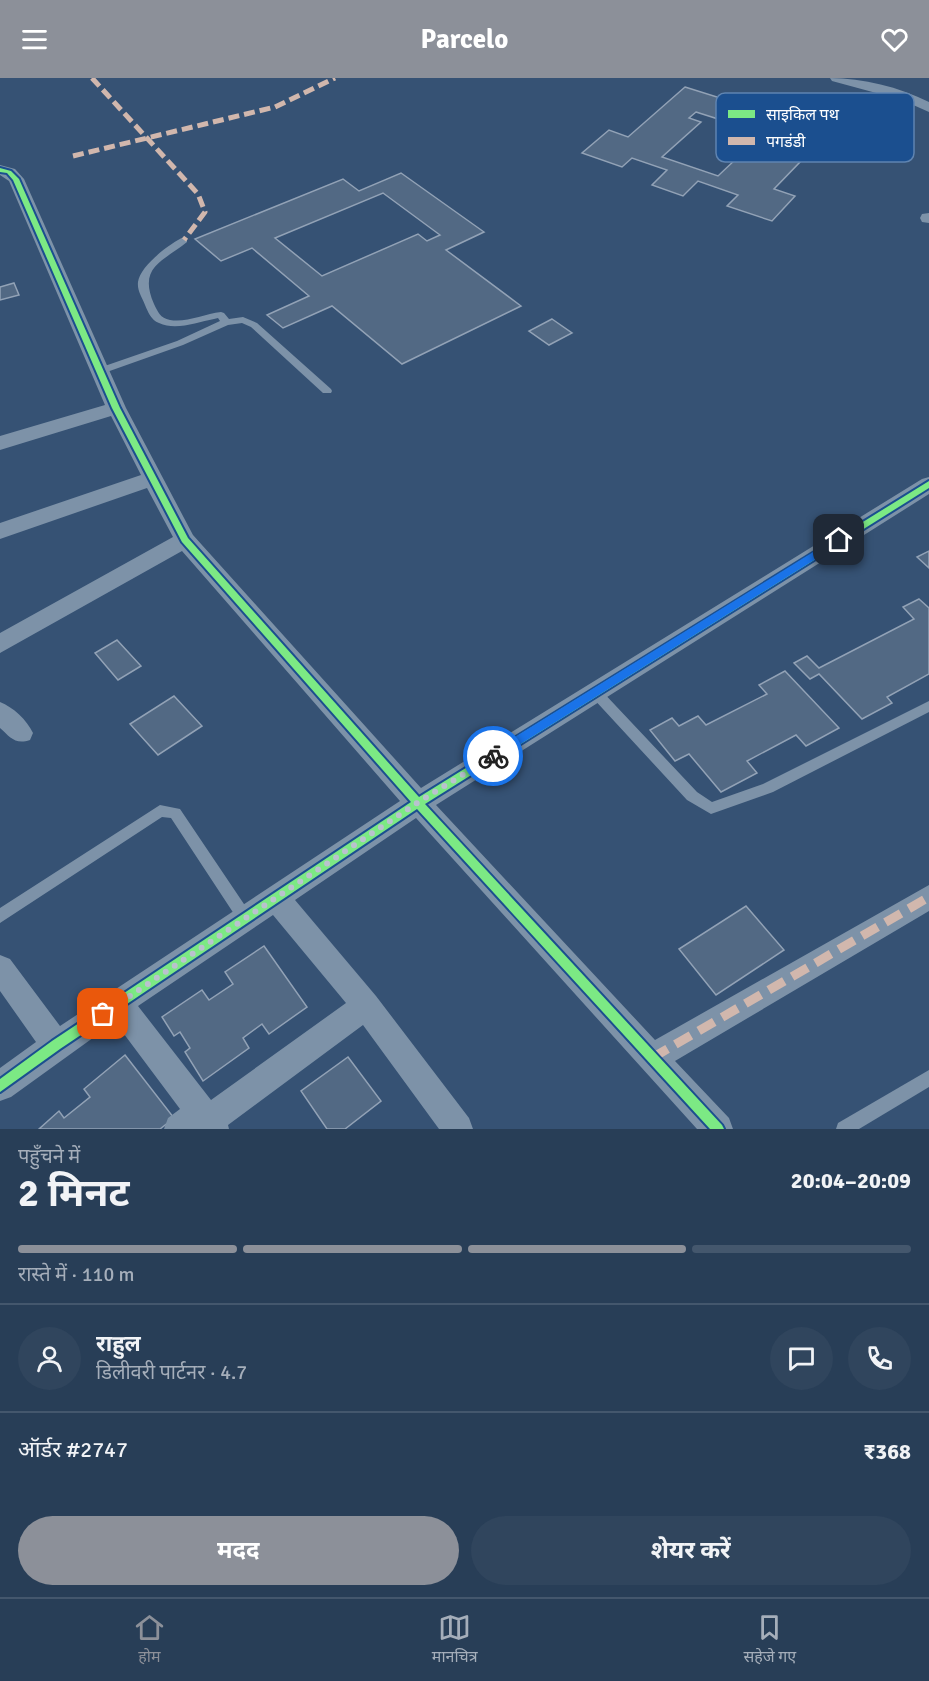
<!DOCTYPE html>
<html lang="hi">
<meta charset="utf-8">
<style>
body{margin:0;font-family:Signika,"Noto Sans Devanagari",sans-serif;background:#30455d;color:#f1f3f6;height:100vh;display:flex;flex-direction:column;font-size:22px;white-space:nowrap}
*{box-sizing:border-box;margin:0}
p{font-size:20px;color:#a5aeba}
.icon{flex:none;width:33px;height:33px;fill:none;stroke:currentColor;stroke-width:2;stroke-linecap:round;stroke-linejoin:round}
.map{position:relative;height:1051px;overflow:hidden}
.details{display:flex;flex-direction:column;background:#283e57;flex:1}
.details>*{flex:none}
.pin{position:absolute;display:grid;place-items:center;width:51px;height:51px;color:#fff;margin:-26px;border-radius:12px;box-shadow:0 3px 9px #0006}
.courier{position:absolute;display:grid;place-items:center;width:60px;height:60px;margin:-30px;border:4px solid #1a73e8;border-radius:50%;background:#fff;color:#222;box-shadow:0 2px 8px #0007}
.headline em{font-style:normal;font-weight:700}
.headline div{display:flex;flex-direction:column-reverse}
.headline{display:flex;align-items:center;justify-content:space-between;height:102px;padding:0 18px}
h1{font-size:39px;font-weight:700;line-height:45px}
.bar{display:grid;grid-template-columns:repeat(4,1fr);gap:9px 6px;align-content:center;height:72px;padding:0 18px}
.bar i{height:8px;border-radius:4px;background:#44576d}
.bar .current{background:#8c9099}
.bar p{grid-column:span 4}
.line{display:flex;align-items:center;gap:15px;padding:0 18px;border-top:2px solid #44576d}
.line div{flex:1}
.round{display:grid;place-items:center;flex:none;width:63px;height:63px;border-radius:32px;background:#30455d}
.button{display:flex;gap:12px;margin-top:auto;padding:12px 18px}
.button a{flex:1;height:69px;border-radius:36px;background:#8c9099;color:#fff;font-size:24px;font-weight:700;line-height:69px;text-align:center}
.button a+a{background:#30455d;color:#f1f3f6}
header{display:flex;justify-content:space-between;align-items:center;height:78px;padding:0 18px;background:#8c9099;color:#fff;font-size:27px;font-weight:700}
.tabs{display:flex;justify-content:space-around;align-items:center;height:84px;border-top:2px solid #44576d;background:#283e57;font-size:16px;color:#a5aeba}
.tabs a{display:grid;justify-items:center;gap:3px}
.tabs .current{color:#8c9099}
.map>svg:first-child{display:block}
</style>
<header><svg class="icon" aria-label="menu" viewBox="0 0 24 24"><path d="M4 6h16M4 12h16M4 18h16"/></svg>Parcelo<svg class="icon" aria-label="heart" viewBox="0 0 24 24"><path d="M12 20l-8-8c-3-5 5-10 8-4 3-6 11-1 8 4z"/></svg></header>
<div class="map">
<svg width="929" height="1051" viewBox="0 0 929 1051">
<rect width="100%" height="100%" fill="#365274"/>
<g fill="#526984" stroke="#92a2b6" stroke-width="1.5" fill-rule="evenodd">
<path d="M685 9 829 54 774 111 795 118 772 143 727 128 738 117 698 103 683 118 652 107 667 92 632 80 622 89 582 75 609 52 628 59ZM696 34 781 61 774 68 756 62 718 98 662 79 701 44 689 40Z"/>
<path d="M401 95 484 154 446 172 521 228 402 286 332 228 283 250 267 237 309 218 252 170 221 183 195 161 343 101 359 113ZM383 115 440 157 427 163 418 156 322 198 275 160Z"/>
<polygon points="14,205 19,217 0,222 0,209"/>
<polygon points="552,241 572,255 549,267 529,253"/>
<polygon points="929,473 929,490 917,479"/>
<polygon points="919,521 929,530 929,596 887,619 892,625 862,641 819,596 810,601 794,585 807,578 819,590 914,541 903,529"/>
<polygon points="117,562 141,588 118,602 95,575"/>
<polygon points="785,593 839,650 806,668 796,657 747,683 757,695 721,714 689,676 675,683 650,652 672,640 679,648 698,638 706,647 767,616 759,607"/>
<polygon points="174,618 202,648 158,677 130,646"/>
<polygon points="746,828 784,872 716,917 679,871"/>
<polygon points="264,868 307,929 269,956 262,946 243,960 249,970 203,1003 185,974 190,970 180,954 174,958 162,939 202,912 209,922 233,906 225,894"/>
<polygon points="125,977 174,1040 160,1051 39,1051 59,1033 64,1040 90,1019 84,1011"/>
<polygon points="348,979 381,1023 345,1051 327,1051 301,1013"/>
</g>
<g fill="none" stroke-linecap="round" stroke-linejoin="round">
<g fill="#7d92a8" fill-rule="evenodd">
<path d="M184 159 187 160V164C162 184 138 189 154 226 158 234 160 240 170 242 186 245 204 236 221 234L224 235 229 241 243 239 257 245 331 311 332 313 331 315H323L251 249 242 245 228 247 183 267 104 295H96V291L177 263 220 243 218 240 214 241C197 244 176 253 159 245 151 242 148 234 145 227 142 219 137 213 138 204 140 188 170 165 184 159Z"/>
<polygon points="595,609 599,610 697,714 712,724 763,706 929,623 929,634 773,714 711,736 687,722 591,618 589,614 591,610"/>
<polygon points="160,727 180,731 250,835 252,840 250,845 245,847 240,845 171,740 162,739 0,845 0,830"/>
<polygon points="929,992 929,1009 859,1051 836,1051 838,1045"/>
</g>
<g fill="#7d92a8" fill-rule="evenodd">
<path d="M830 0C863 0 899 9 929 24V34L902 22 832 3Z"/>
<path d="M0 87 15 91 24 101 126 330 193 457 421 710 922 401 929 399V416L436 727 655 962 929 807V833L675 983 729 1040 733 1051H697L416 740 295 822 376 918 469 1040 473 1051H439L363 947 228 1047 229 1051H164L168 1040 180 1031 115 944 11 1019 0 1023V990L36 964 0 913V877L10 881 60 948 400 723 182 473 0 575V555L173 459 147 410 0 461V445L141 397 111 338 0 372V358L105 327 9 103 0 97ZM273 837 346 925 211 1022 138 928Z"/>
<polygon points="929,135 929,145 922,144 920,140 922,136"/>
<path d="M0 624C13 629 27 642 33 655L30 662C15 667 10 659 0 650Z"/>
</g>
<g stroke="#d1b7ad" stroke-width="5" stroke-dasharray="11 5" stroke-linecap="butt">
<polyline points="92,0 198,116 205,134 184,162"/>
<polyline points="73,78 275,29 335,0"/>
</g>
<polyline stroke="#d1b7ad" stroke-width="9" stroke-dasharray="18 9" stroke-linecap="butt" points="652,980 929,819"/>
<g stroke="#1b4f8f" stroke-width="4">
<polygon id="cycleway" points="0,90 11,93 19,101 120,330 188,460 419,719 929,403 929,410 425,726 722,1047 724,1051 710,1051 417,731 60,971 0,1014 0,1001 52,963 411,724 182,464 112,330 13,102 7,95 0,94"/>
</g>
<use href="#cycleway" fill="#7ce984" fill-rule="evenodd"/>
</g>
<polygon fill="#1a73e8" points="839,458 844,462 843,464 497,681 489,681 489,675"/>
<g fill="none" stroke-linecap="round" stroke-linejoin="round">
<polyline stroke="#b9c2ce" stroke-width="6" stroke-dasharray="0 10.8" points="103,936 417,725 493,678"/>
</g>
<rect x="716" y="15" width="198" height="69" rx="9" fill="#1b4f8f" stroke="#5f84b1" stroke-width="1.5"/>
<rect x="728" y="32" width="27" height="8" fill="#7ce984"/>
<rect x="728" y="59" width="27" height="8" fill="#d1b7ad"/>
<g font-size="16" fill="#fff">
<text x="766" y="42">साइकिल पथ</text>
<text x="766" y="69">पगडंडी</text>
</g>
</svg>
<div class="pin" style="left:103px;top:936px;background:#ea580c"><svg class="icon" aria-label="bag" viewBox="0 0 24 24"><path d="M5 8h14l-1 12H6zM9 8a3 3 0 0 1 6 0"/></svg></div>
<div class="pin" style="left:839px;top:462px;background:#1f2937"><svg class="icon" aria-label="home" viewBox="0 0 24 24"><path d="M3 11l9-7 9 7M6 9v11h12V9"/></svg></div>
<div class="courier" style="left:493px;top:678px"><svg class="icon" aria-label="bike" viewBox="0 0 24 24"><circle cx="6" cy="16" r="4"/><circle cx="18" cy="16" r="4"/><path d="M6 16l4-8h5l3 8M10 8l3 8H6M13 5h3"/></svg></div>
</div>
<section class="details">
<div class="headline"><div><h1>2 मिनट</h1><p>पहुँचने में</p></div><em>20:04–20:09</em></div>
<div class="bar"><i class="current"></i><i class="current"></i><i class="current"></i><i></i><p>रास्ते में · 110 m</p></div>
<div class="line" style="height:108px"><a class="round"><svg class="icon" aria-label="person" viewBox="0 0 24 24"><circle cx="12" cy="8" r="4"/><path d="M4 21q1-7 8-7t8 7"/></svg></a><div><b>राहुल</b><p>डिलीवरी पार्टनर · 4.7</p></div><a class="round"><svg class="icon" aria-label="chat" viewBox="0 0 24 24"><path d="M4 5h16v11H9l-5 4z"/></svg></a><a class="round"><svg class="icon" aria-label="phone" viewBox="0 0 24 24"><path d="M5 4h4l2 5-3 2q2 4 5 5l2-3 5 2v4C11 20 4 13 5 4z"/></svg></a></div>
<div class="line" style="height:78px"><div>ऑर्डर #2747</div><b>₹368</b></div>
<div class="button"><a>मदद</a><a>शेयर करें</a></div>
</section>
<nav class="tabs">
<a class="current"><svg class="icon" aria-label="home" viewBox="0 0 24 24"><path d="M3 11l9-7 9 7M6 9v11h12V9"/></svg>होम</a>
<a><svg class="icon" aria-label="map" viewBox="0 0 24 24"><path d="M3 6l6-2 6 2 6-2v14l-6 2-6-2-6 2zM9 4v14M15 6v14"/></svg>मानचित्र</a>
<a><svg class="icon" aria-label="saved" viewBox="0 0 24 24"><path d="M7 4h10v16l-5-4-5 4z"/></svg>सहेजे गए</a>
</nav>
